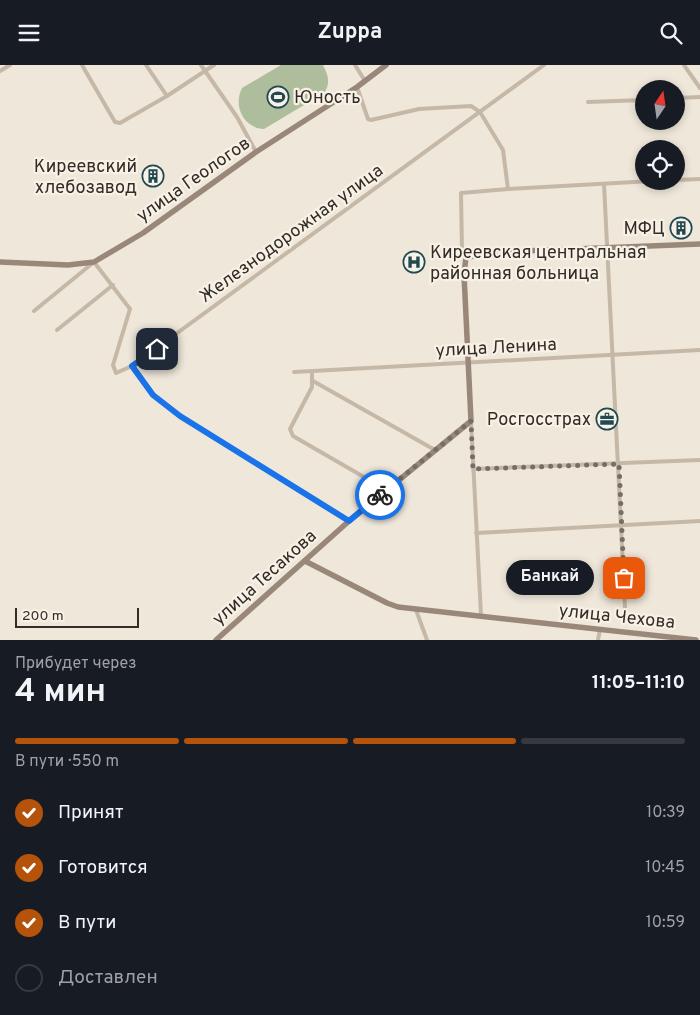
<!DOCTYPE html>
<html lang="ru">
<meta charset="utf-8">
<style>
body{margin:0;font-family:Overpass,sans-serif;background:#242831;color:#f1f3f6;height:100vh;display:flex;flex-direction:column;font-size:19px;white-space:nowrap}
*{box-sizing:border-box;margin:0}
p{font-size:16px;color:#9ea1a6}
.icon{flex:none;width:28px;height:28px;fill:none;stroke:currentColor;stroke-width:2;stroke-linecap:round;stroke-linejoin:round}
.map{position:relative;height:575px;overflow:hidden}
.panel{display:flex;flex-direction:column;background:#171b24;flex:1}
.panel>*{flex:none}
.needle{width:32px;rotate:13deg}
.fabs{position:absolute;left:635px;top:15px;display:grid;gap:10px}
.fabs a{display:grid;place-items:center;width:50px;height:50px;border-radius:50%;background:#171b24;box-shadow:0 2px 8px #0003;font-size:25px}
.scale{position:absolute;left:15px;bottom:12px;width:124px;box-sizing:border-box;padding-left:5px;border:2px solid #332c27;border-top:0;font-size:14px;line-height:18px;white-space:nowrap;color:#332c27;-webkit-text-stroke:4px #f7f1e6;paint-order:stroke}
.pin{position:absolute;display:grid;place-items:center;width:42px;height:42px;color:#fff;margin:-21px;border-radius:10px;box-shadow:0 2px 8px #0006}
.courier{position:absolute;display:grid;place-items:center;width:50px;height:50px;margin:-25px;border:4px solid #1a73e8;border-radius:50%;background:#fff;color:#222;box-shadow:0 1px 6px #0007}
.bubble{position:absolute;height:35px;border-radius:18px;background:#171b24;box-shadow:0 2px 8px #0003;font-size:16px;font-weight:700;line-height:35px;text-align:center}
.summary em{font-style:normal;font-weight:700}
.summary div{display:flex;flex-direction:column-reverse}
.summary{display:flex;align-items:center;justify-content:space-between;height:85px;padding:0 15px}
h1{font-size:32px;font-weight:700;line-height:38px}
.bar{display:grid;grid-template-columns:repeat(4,1fr);gap:8px 5px;align-content:center;height:60px;padding:0 15px}
.bar i{height:6px;border-radius:4px;background:#363941}
.bar .current{background:#b45309}
.bar p{grid-column:span 4}
ol{padding:0 15px;list-style:none}
li{display:flex;align-items:center;gap:15px;height:55px}
li p{margin-inline-start:auto}
li .icon{padding:5px;border-radius:50%;background:#b45309;color:#fff;stroke-width:4}
li:last-child{color:#9ea1a6}
li i{width:28px;height:28px;border:2px solid #363941;border-radius:50%}
header{display:flex;justify-content:space-between;align-items:center;height:65px;padding:0 15px;background:#171b24;font-size:22px;font-weight:700}
.map>svg:first-child{display:block}
</style>
<header><svg class="icon" aria-label="menu" viewBox="0 0 24 24"><path d="M4 6h16M4 12h16M4 18h16"/></svg>Zuppa<svg class="icon" aria-label="search" viewBox="0 0 24 24"><circle cx="10" cy="10" r="6"/><path d="M15 15l6 6"/></svg></header>
<div class="map">
<svg width="700" height="575" viewBox="0 0 700 575">
<rect width="100%" height="100%" fill="#efe7da"/>
<path fill="#aebd9b" d="M281 0H323C328 10 331 18 324 28L264 64C243 63 233 41 242 23Z"/>
<g fill="none" stroke-linecap="round" stroke-linejoin="round">
<g stroke="#c6b8a7" stroke-width="4">
<polyline points="82,0 115,57 120,58 167,31 214,0"/>
<polyline points="146,0 167,31"/>
<polyline points="201,0 237,52 256,87"/>
<polyline points="355,0 365,16"/>
<polyline points="684,0 700,23"/>
<polyline points="0,6 10,0"/>
<polyline points="357,22 368,54 371,55 419,44 471,41 480,47 503,85 508,124"/>
<polyline points="676,33 700,32"/>
<polyline points="588,37 644,35"/>
<polyline points="676,115 700,114"/>
<polyline points="604,119 625,543"/>
<polyline points="466,192 462,186 461,128 508,124 652,116"/>
<polyline points="34,246 94,197 130,244 113,300 116,308 132,301 544,0"/>
<polyline points="57,265 113,220"/>
<polyline points="132,301 153,331 180,351 349,456"/>
<polyline points="312,306 312,322 290,364 293,371 364,412 381,429"/>
<polyline points="294,307 700,285"/>
<polyline points="313,316 435,385"/>
<polyline points="471,356 481,550"/>
<polyline points="473,404 700,395"/>
<polyline points="476,468 700,456"/>
<polyline points="416,545 427,575"/>
<polyline points="598,575 600,564"/>
</g>
<g stroke="#998879" stroke-width="5.5">
<polyline points="0,197 68,200 94,197 143,168 256,87 357,22 386,0"/>
<polyline points="305,496 387,538 398,542 696,575"/>
<polyline points="216,575 349,456 471,356 464,209 466,192 523,186 700,179"/>
</g>
</g>
<g fill="none" stroke-linecap="round" stroke-linejoin="round">
<polyline stroke="#756d66" stroke-width="5" stroke-dasharray="0 9" points="380,430 471,356 473,404 619,399 624,513"/>
<polyline stroke="#1a73e8" stroke-width="6" points="157,284 132,301 153,330 180,351 349,456 380,430"/>
</g>
<defs>
<g id="stadium-ring" transform="scale(1.125)"><circle r="9.5" fill="#f7f1e6" stroke="#204951" stroke-width="1.5"/><path d="M0-5a6.5 5 0 1 0 0 10a6.5 5 0 1 0 0-10ZM-3.5-1.8h7v3.6h-7Z" fill="#204951"/></g>
<g id="building-ring" transform="scale(1.125)"><circle r="9.5" fill="#f7f1e6" stroke="#204951" stroke-width="1.5"/><path d="M-4-6H4V6H1V3H-1V6H-4ZM-2.5-4.3h1.7v1.8h-1.7ZM.8-4.3h1.7v1.8H.8ZM-2.5-1h1.7V.8h-1.7ZM.8-1h1.7V.8H.8Z" fill="#204951"/></g>
<g id="hospital-ring" transform="scale(1.125)"><circle r="9.5" fill="#f7f1e6" stroke="#204951" stroke-width="1.5"/><path d="M-5-5h3v3.5h4V-5h3V5h-3V1.5h-4V5h-3Z" fill="#204951"/></g>
<g id="office-ring" transform="scale(1.125)"><circle r="9.5" fill="#f7f1e6" stroke="#204951" stroke-width="1.5"/><path d="M-6-3h4V-5.5h4V-3h4V5H-6ZM-1-4.5V-3h2v-1.5ZM-6 0V1H6V0Z" fill="#204951"/></g>
</defs>
<g fill-rule="evenodd">
<use href="#stadium-ring" x="278" y="32"/>
<use href="#building-ring" x="153" y="111"/>
<use href="#building-ring" x="681" y="163"/>
<use href="#hospital-ring" x="414" y="197"/>
<use href="#office-ring" x="607" y="354"/>
</g>
<g text-anchor="middle" stroke-width="4.5" stroke-linejoin="round" paint-order="stroke">
<g font-size="18" fill="#332c27" stroke="#f7f1e6" text-anchor="end">
<text x="294" y="38" text-anchor="start">Юность</text>
<text x="137" y="107">Киреевский<tspan x="137" dy="21">хлебозавод</tspan></text>
<text x="665" y="169">МФЦ</text>
<text x="430" y="193" text-anchor="start">Киреевская центральная<tspan x="430" dy="21">районная больница</tspan></text>
<text x="591" y="360">Росгосстрах</text>
</g>
<g font-size="18" fill="#332c27" stroke="#f7f1e6">
<text transform="translate(193 114) rotate(-35)" y="6">улица Геологов</text>
<text transform="translate(291 168) rotate(-36)" y="6">Железнодорожная улица</text>
<text transform="translate(496 282) rotate(-3)" y="6">улица Ленина</text>
<text transform="translate(264 512) rotate(-42)" y="6">улица Тесакова</text>
<text transform="translate(617 551) rotate(6)" y="6">улица Чехова</text>
</g>
</g>
</svg>
<div class="fabs">
<a><svg class="needle" viewBox="-14 -14 28 28"><path d="M0-13l5 13h-10z" fill="#e53935"/><path d="M0 13l5-13h-10z" fill="#9ea1a6"/></svg></a>
<a><svg class="icon" aria-label="locate" viewBox="0 0 24 24"><circle cx="12" cy="12" r="6"/><path d="M12 2v4M12 18v4M2 12h4M18 12h4"/></svg></a>
</div>
<div class="scale">200 m</div>
<div class="pin" style="left:624px;top:513px;background:#ea580c"><svg class="icon" aria-label="bag" viewBox="0 0 24 24"><path d="M5 8h14l-1 12H6zM9 8a3 3 0 0 1 6 0"/></svg></div>
<div class="pin" style="left:157px;top:284px;background:#1f2937"><svg class="icon" aria-label="home" viewBox="0 0 24 24"><path d="M3 11l9-7 9 7M6 9v11h12V9"/></svg></div>
<div class="courier" style="left:380px;top:430px"><svg class="icon" aria-label="bike" viewBox="0 0 24 24"><circle cx="6" cy="16" r="4"/><circle cx="18" cy="16" r="4"/><path d="M6 16l4-8h5l3 8M10 8l3 8H6M13 5h3"/></svg></div>
<div class="bubble" style="left:506px;top:495px;width:88px">Банкай</div>
</div>
<section class="panel">
<div class="summary"><div><h1>4 мин</h1><p>Прибудет через</p></div><em>11:05–11:10</em></div>
<div class="bar"><i class="current"></i><i class="current"></i><i class="current"></i><i></i><p>В пути · 550 m</p></div>
<ol>
<li><svg class="icon" aria-label="check" viewBox="0 0 24 24"><path d="M5 12l5 5 9-10"/></svg>Принят<p>10:39</p></li>
<li><svg class="icon" aria-label="check" viewBox="0 0 24 24"><path d="M5 12l5 5 9-10"/></svg>Готовится<p>10:45</p></li>
<li><svg class="icon" aria-label="check" viewBox="0 0 24 24"><path d="M5 12l5 5 9-10"/></svg>В пути<p>10:59</p></li>
<li><i></i>Доставлен</li>
</ol>
</section>
